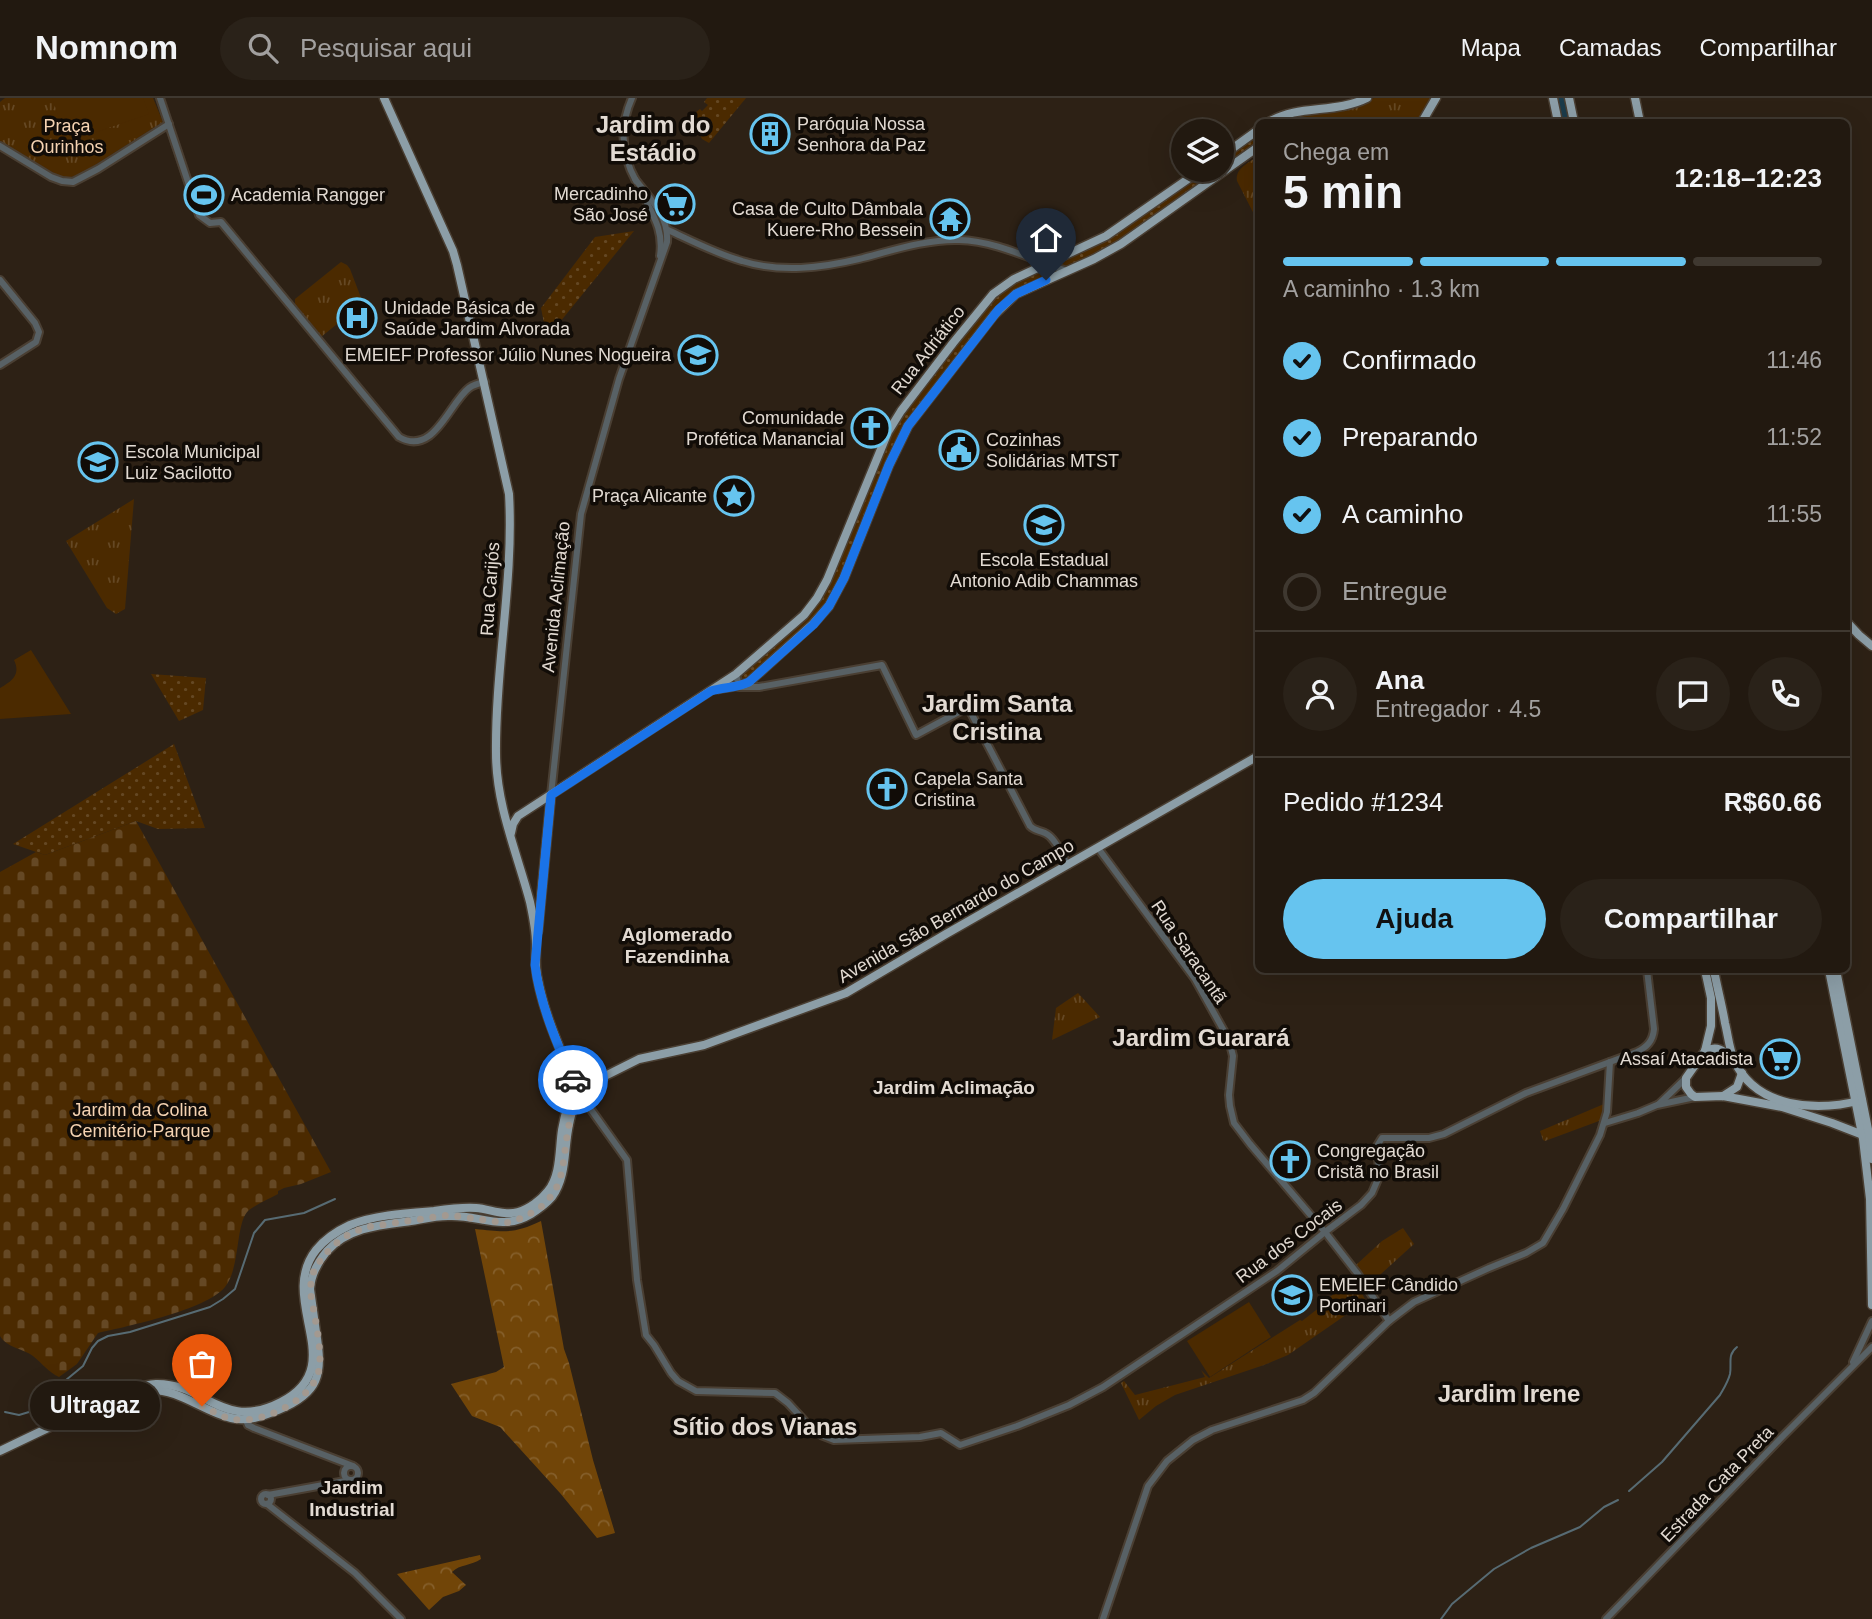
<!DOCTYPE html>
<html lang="pt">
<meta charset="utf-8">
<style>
body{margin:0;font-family:Arial,sans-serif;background:#2a2219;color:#f1f3f6;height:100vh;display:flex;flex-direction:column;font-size:26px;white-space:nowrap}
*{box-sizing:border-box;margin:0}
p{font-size:23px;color:#a2a09f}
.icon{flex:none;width:38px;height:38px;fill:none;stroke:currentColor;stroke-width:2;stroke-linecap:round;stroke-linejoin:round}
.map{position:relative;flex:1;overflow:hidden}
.side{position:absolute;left:1255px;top:21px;width:595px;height:854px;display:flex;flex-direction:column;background:#221910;border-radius:10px;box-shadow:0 7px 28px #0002,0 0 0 2px #3f3830}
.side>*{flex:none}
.tools{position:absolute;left:1171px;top:21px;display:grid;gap:14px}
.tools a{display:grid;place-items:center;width:63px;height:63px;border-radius:50%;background:#221910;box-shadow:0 7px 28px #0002,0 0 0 2px #3f3830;font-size:35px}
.pin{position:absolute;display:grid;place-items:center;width:60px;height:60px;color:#fff;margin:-72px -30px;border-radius:50% 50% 50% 0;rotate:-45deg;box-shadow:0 0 7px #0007}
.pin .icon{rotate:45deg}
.courier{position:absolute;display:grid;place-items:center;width:70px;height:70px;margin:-35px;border:5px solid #1a73e8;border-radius:50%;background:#fff;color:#222;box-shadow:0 2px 9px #0007}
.bubble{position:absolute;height:49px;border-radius:24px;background:#221910;box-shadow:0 7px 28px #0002,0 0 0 2px #3f3830;font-size:23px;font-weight:800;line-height:49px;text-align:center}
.head em{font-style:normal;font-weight:800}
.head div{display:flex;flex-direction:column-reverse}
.head{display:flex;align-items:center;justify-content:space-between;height:119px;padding:0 28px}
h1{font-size:46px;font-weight:800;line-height:52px}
.bar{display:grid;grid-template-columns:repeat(4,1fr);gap:10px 7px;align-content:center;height:84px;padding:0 28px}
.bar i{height:9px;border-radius:5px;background:#3f3830}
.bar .selected{background:#66c4ef}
.bar p{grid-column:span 4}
.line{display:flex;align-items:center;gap:18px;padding:0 28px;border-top:2px solid #3f3830}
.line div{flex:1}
.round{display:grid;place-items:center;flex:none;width:74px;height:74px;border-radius:37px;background:#2a2219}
ol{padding:0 28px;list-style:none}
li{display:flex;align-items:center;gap:21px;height:77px}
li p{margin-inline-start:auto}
li .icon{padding:7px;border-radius:50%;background:#66c4ef;color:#111;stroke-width:4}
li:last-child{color:#a2a09f}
li i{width:38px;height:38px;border:4px solid #3f3830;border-radius:50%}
.cta{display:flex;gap:14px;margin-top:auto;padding:14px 28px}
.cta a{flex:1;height:80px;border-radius:42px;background:#66c4ef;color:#111;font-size:28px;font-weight:800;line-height:80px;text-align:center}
.cta a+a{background:#2a2219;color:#f1f3f6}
header{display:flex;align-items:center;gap:42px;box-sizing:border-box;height:98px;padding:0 35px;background:#221910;border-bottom:2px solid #3f3830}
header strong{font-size:33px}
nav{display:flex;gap:38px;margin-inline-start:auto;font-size:24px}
.search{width:490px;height:63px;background:#2a2219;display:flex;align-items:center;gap:18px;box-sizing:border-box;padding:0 24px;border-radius:38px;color:#a2a09f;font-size:26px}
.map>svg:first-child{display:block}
</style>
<header>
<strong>Nomnom</strong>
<div class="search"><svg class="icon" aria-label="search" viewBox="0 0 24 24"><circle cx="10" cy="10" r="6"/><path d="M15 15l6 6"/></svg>Pesquisar aqui</div>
<nav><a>Mapa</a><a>Camadas</a><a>Compartilhar</a></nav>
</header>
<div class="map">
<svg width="1872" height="1521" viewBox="0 0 1872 1521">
<defs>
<pattern id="grass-dots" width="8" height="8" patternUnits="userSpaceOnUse" patternTransform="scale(1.75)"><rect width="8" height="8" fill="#4b2a00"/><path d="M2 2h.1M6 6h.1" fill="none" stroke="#654824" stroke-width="1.8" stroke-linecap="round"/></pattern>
<pattern id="forest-crowns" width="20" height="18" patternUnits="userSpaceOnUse" patternTransform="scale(1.75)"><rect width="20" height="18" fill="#714508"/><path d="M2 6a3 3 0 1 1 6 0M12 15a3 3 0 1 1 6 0" fill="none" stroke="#855f2b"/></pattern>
<pattern id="cemetery-stones" width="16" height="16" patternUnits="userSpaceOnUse" patternTransform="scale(1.75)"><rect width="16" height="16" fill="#4b2a00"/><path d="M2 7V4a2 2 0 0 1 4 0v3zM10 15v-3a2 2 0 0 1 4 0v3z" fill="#654824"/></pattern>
<pattern id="park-tufts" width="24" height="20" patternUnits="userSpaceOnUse" patternTransform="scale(1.75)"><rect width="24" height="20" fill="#4b2a00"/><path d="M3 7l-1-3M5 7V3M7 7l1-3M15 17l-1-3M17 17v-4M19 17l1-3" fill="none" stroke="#654824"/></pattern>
</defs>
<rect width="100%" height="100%" fill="#2d2115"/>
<g fill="url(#grass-dots)">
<polygon points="707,0 746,0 709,45 702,41 690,19 700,11 702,13 708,7 704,4"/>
<polygon points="1258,35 1258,46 1156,120 1109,150 1024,189 1015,194 997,209 905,327 892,353 842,479 826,506 811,524 764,564 747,581 742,580 743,574 806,519 820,501 837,467 890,336 904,315 989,204 1004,191 1016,184 1108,141 1206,72 1222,72 1222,61"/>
<polygon points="634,133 547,240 541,210 595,139"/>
<polygon points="151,576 206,580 203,612 179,623"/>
<polygon points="174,646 205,730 158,731 136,723 45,757 13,746"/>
</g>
<g fill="url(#forest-crowns)">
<path d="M541 1123 564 1251 569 1265 593 1362 615 1435 597 1440 560 1395 500 1329 472 1318 451 1286 496 1274 504 1269 475 1131C504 1134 514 1136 541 1123Z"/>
<path d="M480 1457 481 1461C471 1468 460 1466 452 1474L466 1487 459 1493 443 1499 429 1512 397 1476Z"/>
</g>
<path fill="url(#cemetery-stones)" d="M136 723 331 1074 301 1086 284 1090 278 1093V1096C269 1101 257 1106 249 1112 235 1124 241 1169 225 1189 206 1212 128 1228 98 1235L77 1266 59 1279C48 1274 42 1265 33 1258 22 1250 7 1250 0 1238V774L36 754 45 757Z"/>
<g fill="url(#park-tufts)">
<polygon points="5,0 153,0 163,24 84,74 69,80 57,77 0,43 0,4"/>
<polygon points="1374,0 1432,0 1417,24 1274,24 1302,16 1333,14 1352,10"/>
<path d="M1258 58V124L1237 83C1235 70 1249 65 1258 58Z"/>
<polygon points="341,164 347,167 350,171 363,205 321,239 295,207 295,201"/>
<polygon points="134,401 125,511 116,516 107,510 66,443"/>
<polygon points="1078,895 1100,919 1052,942 1056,910"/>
<polygon points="1604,1006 1603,1019 1599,1023 1545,1043 1543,1042 1540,1033"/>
<polygon points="1403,1130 1414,1146 1371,1185 1367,1185 1356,1167 1382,1143"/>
<polygon points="1354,1181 1366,1203 1288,1257 1264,1267 1175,1297 1156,1308 1139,1322 1121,1285 1124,1283 1135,1297 1205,1279 1201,1272 1209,1280 1300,1222 1302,1223 1320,1209 1319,1207"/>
</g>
<g fill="#4b2a00">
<polygon points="52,0 143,0 149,16 76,41 74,34 65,37"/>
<path d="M31 552 71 616 0 621V590C12 583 21 577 14 562Z"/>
<polygon points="1249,1204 1271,1239 1210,1279 1187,1243"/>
</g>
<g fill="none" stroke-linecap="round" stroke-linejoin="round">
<g stroke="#576b73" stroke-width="2">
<polyline points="5,1314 19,1317 29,1314 35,1308 46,1290 66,1282 83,1268 92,1250 98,1243 108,1238 130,1234 210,1209 223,1201 235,1191 254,1135 265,1122 304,1115 335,1101"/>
<path d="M1629 1393 1662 1364 1720 1297C1724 1290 1728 1284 1730 1276 1732 1265 1727 1257 1737 1249"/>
<polyline points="1441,1521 1452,1506 1494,1471 1531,1450 1580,1429 1604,1409 1618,1402"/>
</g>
<polyline stroke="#1b3b4a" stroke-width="10" points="1560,0 1565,24"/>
<g stroke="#4a3f33" stroke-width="10">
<g id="minor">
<path d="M160 0 199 117 210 125 221 124 399 339C434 359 449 305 469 290 473 287 480 285 485 284"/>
<path d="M632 0C619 29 621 56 636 83"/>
<polyline points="0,48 51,79 62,83 73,84 98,71 169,26"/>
<path d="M641 93C652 116 664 131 660 158"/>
<path d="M668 132C692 143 717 156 742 163 781 175 821 170 859 161 891 153 926 141 959 142 997 143 1032 162 1067 173"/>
<polyline points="0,182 35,225 39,234 36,244 0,267"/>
<path d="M736 576 739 589H759L882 567 916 637 968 609 1030 728C1035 733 1039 732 1045 735 1056 740 1062 758 1068 767"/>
<path d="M551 697 581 416 619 281 667 144C669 118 650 101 635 81"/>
<polyline points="1098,750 1195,881 1229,942 1233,958 1229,997 1230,1008 1234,1025 1250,1046 1325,1134 1357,1175 1389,1223"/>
<path d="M577 992 627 1062 637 1182 646 1237 654 1247 671 1275 678 1283 696 1293 775 1295 788 1305 811 1330 821 1337 834 1342 920 1339 941 1335 960 1347 1017 1328 1069 1307 1103 1289 1277 1173 1325 1134 1361 1107 1372 1095 1378 1081 1379 1072 1377 1048 1382 1040H1429L1444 1036 1526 995 1637 954C1647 949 1653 943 1654 931L1647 872"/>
<polyline points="1659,1006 1686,980"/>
<polyline points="1605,1025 1638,1015 1657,1007 1695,999"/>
<polyline points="1853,1264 1872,1223"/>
<polyline points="245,1320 248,1327 254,1330 353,1368"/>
<circle cx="351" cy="1375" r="7"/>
<circle cx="266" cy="1401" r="5"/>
<polyline points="268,1397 351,1382"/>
<polyline points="267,1406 355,1475 401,1521"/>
<polyline points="1103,1521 1148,1388 1167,1363 1193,1342 1212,1332 1303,1302 1314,1295 1389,1223 1414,1204 1489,1170 1526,1155 1543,1145 1563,1111 1600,1037 1607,1014 1610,964"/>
<polyline points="1606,1521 1781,1340 1872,1249"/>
</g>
</g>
<g stroke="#4a3f33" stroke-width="11">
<g id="major">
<path d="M384 0 453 153 457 167 509 396C514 483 495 568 496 655 496 707 517 755 530 804 533 818 536 832 536 846 536 857 535 867 537 878 544 918 562 955 577 992"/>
<polyline points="1553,0 1558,24"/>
<polyline points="1569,0 1574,24"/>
<polyline points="1635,0 1640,24"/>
<path d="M1269 24C1299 6 1335 16 1367 0"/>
<polyline points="1422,24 1436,0"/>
<polyline points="1222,58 1258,32"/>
<polyline points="1846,523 1859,537 1872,548"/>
<path d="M718 591C729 588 739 589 749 584L813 526 829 508 844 480 889 367 908 328 994 217 1016 196 1094 161 1121 146 1258 49"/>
<polyline points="511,735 513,726 518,718 736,576 804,517 817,500 827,482 888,334 901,313 953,245 993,196 1014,181 1106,138 1201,72"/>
<polyline points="538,833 551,697"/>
<polyline points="1705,872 1711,900 1711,928 1705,953 1686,980 1686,989 1691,996 1695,999 1723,998 1782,1009 1832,1025 1863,1037 1869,1036"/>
<path d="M1714 872C1717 889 1722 907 1725 925 1728 937 1729 950 1734 962 1756 1011 1817 1014 1862 1002"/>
<polyline points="1829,872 1863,1041 1870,1101 1872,1207"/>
<polyline points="1836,872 1869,1036 1872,1061"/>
<path d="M1705 953C1718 947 1724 953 1734 961"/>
<polyline points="577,992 639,961 704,947 846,895 946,836 1258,658"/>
<polyline points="1723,998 1737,989 1742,975"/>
<path d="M149 1292C180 1291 202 1313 231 1320 247 1324 263 1318 278 1312 320 1295 323 1276 316 1234 314 1220 312 1206 310 1191 311 1176 317 1165 327 1153 349 1129 380 1127 411 1123 423 1121 435 1118 448 1118 479 1116 501 1134 531 1116 539 1111 546 1106 552 1099 566 1080 564 1054 568 1032 570 1019 574 1007 577 995"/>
<path d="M0 1353C35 1336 70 1319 106 1304 122 1297 138 1287 156 1286 205 1285 223 1334 281 1304 352 1268 276 1203 316 1152 325 1141 337 1133 350 1127 374 1117 408 1115 434 1113 448 1111 462 1109 476 1110 490 1111 504 1118 518 1114 529 1111 541 1102 548 1093 561 1077 559 1051 562 1032 565 1016 569 1001 575 986"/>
</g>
</g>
<use href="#minor" stroke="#586165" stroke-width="6"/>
<use href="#major" stroke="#8c9ea7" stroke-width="8"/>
</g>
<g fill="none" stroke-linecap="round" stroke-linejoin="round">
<path stroke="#a39990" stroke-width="7" stroke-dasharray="0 12.6" d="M202 1308C212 1313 222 1319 232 1321 262 1327 313 1302 319 1272 323 1251 313 1213 310 1191L313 1175 323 1158 342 1140 357 1133 367 1129 449 1117 506 1125 525 1119 541 1109 555 1094 562 1074 568 1031 578 992 573 982"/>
<path stroke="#1a73e8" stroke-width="9" d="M573 982C557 946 540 906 535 867L551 697 711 593C725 589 737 590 749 584L813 527 829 508 844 480 889 367 908 328 999 211 1016 196 1046 182"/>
</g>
<defs>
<g id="building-ring" transform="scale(2.0125)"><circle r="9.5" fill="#110c07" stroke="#66c4ef" stroke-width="1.5"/><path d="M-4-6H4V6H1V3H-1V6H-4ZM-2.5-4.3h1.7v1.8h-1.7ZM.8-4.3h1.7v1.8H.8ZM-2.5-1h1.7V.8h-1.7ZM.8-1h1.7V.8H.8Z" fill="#66c4ef"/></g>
<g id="stadium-ring" transform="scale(2.0125)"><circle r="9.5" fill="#110c07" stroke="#66c4ef" stroke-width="1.5"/><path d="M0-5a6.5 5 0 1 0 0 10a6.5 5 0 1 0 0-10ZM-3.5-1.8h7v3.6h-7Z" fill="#66c4ef"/></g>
<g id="supermarket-ring" transform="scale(2.0125)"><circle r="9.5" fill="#110c07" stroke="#66c4ef" stroke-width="1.5"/><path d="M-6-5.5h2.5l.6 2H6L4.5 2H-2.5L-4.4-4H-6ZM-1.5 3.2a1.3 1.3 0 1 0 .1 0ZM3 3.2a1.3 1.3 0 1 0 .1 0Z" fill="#66c4ef"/></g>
<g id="temple-ring" transform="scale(2.0125)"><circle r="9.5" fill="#110c07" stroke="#66c4ef" stroke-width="1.5"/><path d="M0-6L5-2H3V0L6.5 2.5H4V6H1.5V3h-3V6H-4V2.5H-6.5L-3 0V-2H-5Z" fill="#66c4ef"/></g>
<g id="hospital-ring" transform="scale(2.0125)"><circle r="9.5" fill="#110c07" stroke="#66c4ef" stroke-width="1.5"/><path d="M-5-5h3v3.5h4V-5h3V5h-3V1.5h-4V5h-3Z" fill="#66c4ef"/></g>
<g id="school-ring" transform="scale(2.0125)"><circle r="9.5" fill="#110c07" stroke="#66c4ef" stroke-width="1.5"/><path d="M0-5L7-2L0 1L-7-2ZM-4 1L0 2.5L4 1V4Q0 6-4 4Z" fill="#66c4ef"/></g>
<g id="church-ring" transform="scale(2.0125)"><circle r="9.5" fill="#110c07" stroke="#66c4ef" stroke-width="1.5"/><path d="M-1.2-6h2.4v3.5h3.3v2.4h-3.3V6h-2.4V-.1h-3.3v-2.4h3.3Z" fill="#66c4ef"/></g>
<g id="civic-ring" transform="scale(2.0125)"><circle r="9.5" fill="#110c07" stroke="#66c4ef" stroke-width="1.5"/><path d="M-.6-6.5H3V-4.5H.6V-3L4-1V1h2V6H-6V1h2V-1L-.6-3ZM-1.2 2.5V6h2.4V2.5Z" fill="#66c4ef"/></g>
<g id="sight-ring" transform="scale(2.0125)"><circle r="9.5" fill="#110c07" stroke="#66c4ef" stroke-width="1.5"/><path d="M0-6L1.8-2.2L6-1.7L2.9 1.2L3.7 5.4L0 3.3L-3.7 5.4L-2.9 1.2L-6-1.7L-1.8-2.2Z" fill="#66c4ef"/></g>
</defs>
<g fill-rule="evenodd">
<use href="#building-ring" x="770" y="36"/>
<use href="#stadium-ring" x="204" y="97"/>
<use href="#supermarket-ring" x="675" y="106"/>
<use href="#temple-ring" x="950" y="121"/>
<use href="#hospital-ring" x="357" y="220"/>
<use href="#school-ring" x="698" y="257"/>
<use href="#church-ring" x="871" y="330"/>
<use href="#civic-ring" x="959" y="352"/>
<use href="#school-ring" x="98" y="364"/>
<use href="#sight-ring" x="734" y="398"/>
<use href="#school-ring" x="1044" y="427"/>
<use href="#church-ring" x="887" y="691"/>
<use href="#supermarket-ring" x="1780" y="961"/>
<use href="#church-ring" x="1290" y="1063"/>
<use href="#school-ring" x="1292" y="1197"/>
</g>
<g text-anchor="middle" stroke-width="7" stroke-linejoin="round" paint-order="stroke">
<g font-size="18" fill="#e2dad2" stroke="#110c07" text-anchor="start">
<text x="797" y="32">Paróquia Nossa<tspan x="797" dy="21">Senhora da Paz</tspan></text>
<text x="648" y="102" text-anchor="end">Mercadinho<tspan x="648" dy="21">São José</tspan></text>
<text x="231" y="103">Academia Rangger</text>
<text x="923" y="117" text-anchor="end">Casa de Culto Dâmbala<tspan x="923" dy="21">Kuere-Rho Bessein</tspan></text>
<text x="384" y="216">Unidade Básica de<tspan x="384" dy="21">Saúde Jardim Alvorada</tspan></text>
<text x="671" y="263" text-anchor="end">EMEIEF Professor Júlio Nunes Nogueira</text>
<text x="844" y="326" text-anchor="end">Comunidade<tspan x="844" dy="21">Profética Manancial</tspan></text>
<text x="986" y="348">Cozinhas<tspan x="986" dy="21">Solidárias MTST</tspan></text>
<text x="125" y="360">Escola Municipal<tspan x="125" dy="21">Luiz Sacilotto</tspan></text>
<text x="707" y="404" text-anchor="end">Praça Alicante</text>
<text x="1044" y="468" text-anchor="middle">Escola Estadual<tspan x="1044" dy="21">Antonio Adib Chammas</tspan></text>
<text x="914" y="687">Capela Santa<tspan x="914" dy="21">Cristina</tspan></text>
<text x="1753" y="967" text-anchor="end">Assaí Atacadista</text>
<text x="1317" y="1059">Congregação<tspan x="1317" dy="21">Cristã no Brasil</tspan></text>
<text x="1319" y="1193">EMEIEF Cândido<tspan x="1319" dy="21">Portinari</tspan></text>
</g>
<g font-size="18" fill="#f5d3b2" stroke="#110c07">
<text x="67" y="34">Praça<tspan x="67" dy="21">Ourinhos</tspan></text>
<text x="140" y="1018">Jardim da Colina<tspan x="140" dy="21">Cemitério-Parque</tspan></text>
</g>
<g font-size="18" fill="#e2dad2" stroke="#110c07">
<text transform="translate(928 252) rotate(-52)" y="6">Rua Adriático</text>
<text transform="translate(490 491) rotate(-86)" y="6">Rua Carijós</text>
<text transform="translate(556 499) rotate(-84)" y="6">Avenida Aclimação</text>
<text transform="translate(956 813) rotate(-30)" y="6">Avenida São Bernardo do Campo</text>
<text transform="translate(1189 854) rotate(56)" y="6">Rua Saracantã</text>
<text transform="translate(1289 1143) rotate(-37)" y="6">Rua dos Cocais</text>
<text transform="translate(1717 1386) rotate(-46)" y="6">Estrada Cata Preta</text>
</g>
<g font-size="19" font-weight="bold" fill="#e2dad2" stroke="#110c07">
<text x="677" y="843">Aglomerado<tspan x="677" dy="22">Fazendinha</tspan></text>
<text x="954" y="996">Jardim Aclimação</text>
<text x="352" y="1396">Jardim<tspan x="352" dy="22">Industrial</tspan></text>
</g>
<g font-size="24" font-weight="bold" fill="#e2dad2" stroke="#110c07">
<text x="653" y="35">Jardim do<tspan x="653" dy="28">Estádio</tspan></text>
<text x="997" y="614">Jardim Santa<tspan x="997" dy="28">Cristina</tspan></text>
<text x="1201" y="948">Jardim Guarará</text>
<text x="1509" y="1304">Jardim Irene</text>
<text x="765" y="1337">Sítio dos Vianas</text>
</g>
</g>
</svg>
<div class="tools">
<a><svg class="icon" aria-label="layers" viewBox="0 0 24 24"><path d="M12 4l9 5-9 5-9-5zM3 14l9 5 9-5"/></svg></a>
</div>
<div class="pin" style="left:202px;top:1308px;background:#ea580c"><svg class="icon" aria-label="bag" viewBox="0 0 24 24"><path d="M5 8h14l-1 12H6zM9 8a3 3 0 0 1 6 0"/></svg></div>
<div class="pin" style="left:1046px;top:182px;background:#1f2937"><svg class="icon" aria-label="home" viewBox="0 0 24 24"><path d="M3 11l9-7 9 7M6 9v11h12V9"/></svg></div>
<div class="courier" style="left:573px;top:982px"><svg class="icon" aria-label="car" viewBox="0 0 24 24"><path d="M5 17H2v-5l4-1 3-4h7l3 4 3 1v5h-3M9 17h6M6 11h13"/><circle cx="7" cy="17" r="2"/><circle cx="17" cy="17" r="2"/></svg></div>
<div class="bubble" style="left:30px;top:1283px;width:130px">Ultragaz</div>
<section class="side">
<div class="head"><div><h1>5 min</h1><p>Chega em</p></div><em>12:18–12:23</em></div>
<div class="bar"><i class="selected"></i><i class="selected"></i><i class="selected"></i><i></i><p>A caminho · 1.3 km</p></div>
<ol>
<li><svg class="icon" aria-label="check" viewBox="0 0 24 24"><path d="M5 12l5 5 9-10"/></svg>Confirmado<p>11:46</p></li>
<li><svg class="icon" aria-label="check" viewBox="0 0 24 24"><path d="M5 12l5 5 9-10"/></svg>Preparando<p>11:52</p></li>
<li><svg class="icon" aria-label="check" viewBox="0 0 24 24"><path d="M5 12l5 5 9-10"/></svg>A caminho<p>11:55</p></li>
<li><i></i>Entregue</li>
</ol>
<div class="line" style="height:126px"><a class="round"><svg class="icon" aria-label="person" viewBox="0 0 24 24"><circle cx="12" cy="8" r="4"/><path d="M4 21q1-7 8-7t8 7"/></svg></a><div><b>Ana</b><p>Entregador · 4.5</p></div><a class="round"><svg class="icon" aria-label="chat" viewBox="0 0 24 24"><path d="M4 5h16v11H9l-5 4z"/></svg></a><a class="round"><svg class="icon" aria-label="phone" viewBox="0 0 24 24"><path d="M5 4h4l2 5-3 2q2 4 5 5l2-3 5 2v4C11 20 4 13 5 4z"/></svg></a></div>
<div class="line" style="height:91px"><div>Pedido #1234</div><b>R$60.66</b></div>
<div class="cta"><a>Ajuda</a><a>Compartilhar</a></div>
</section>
</div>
